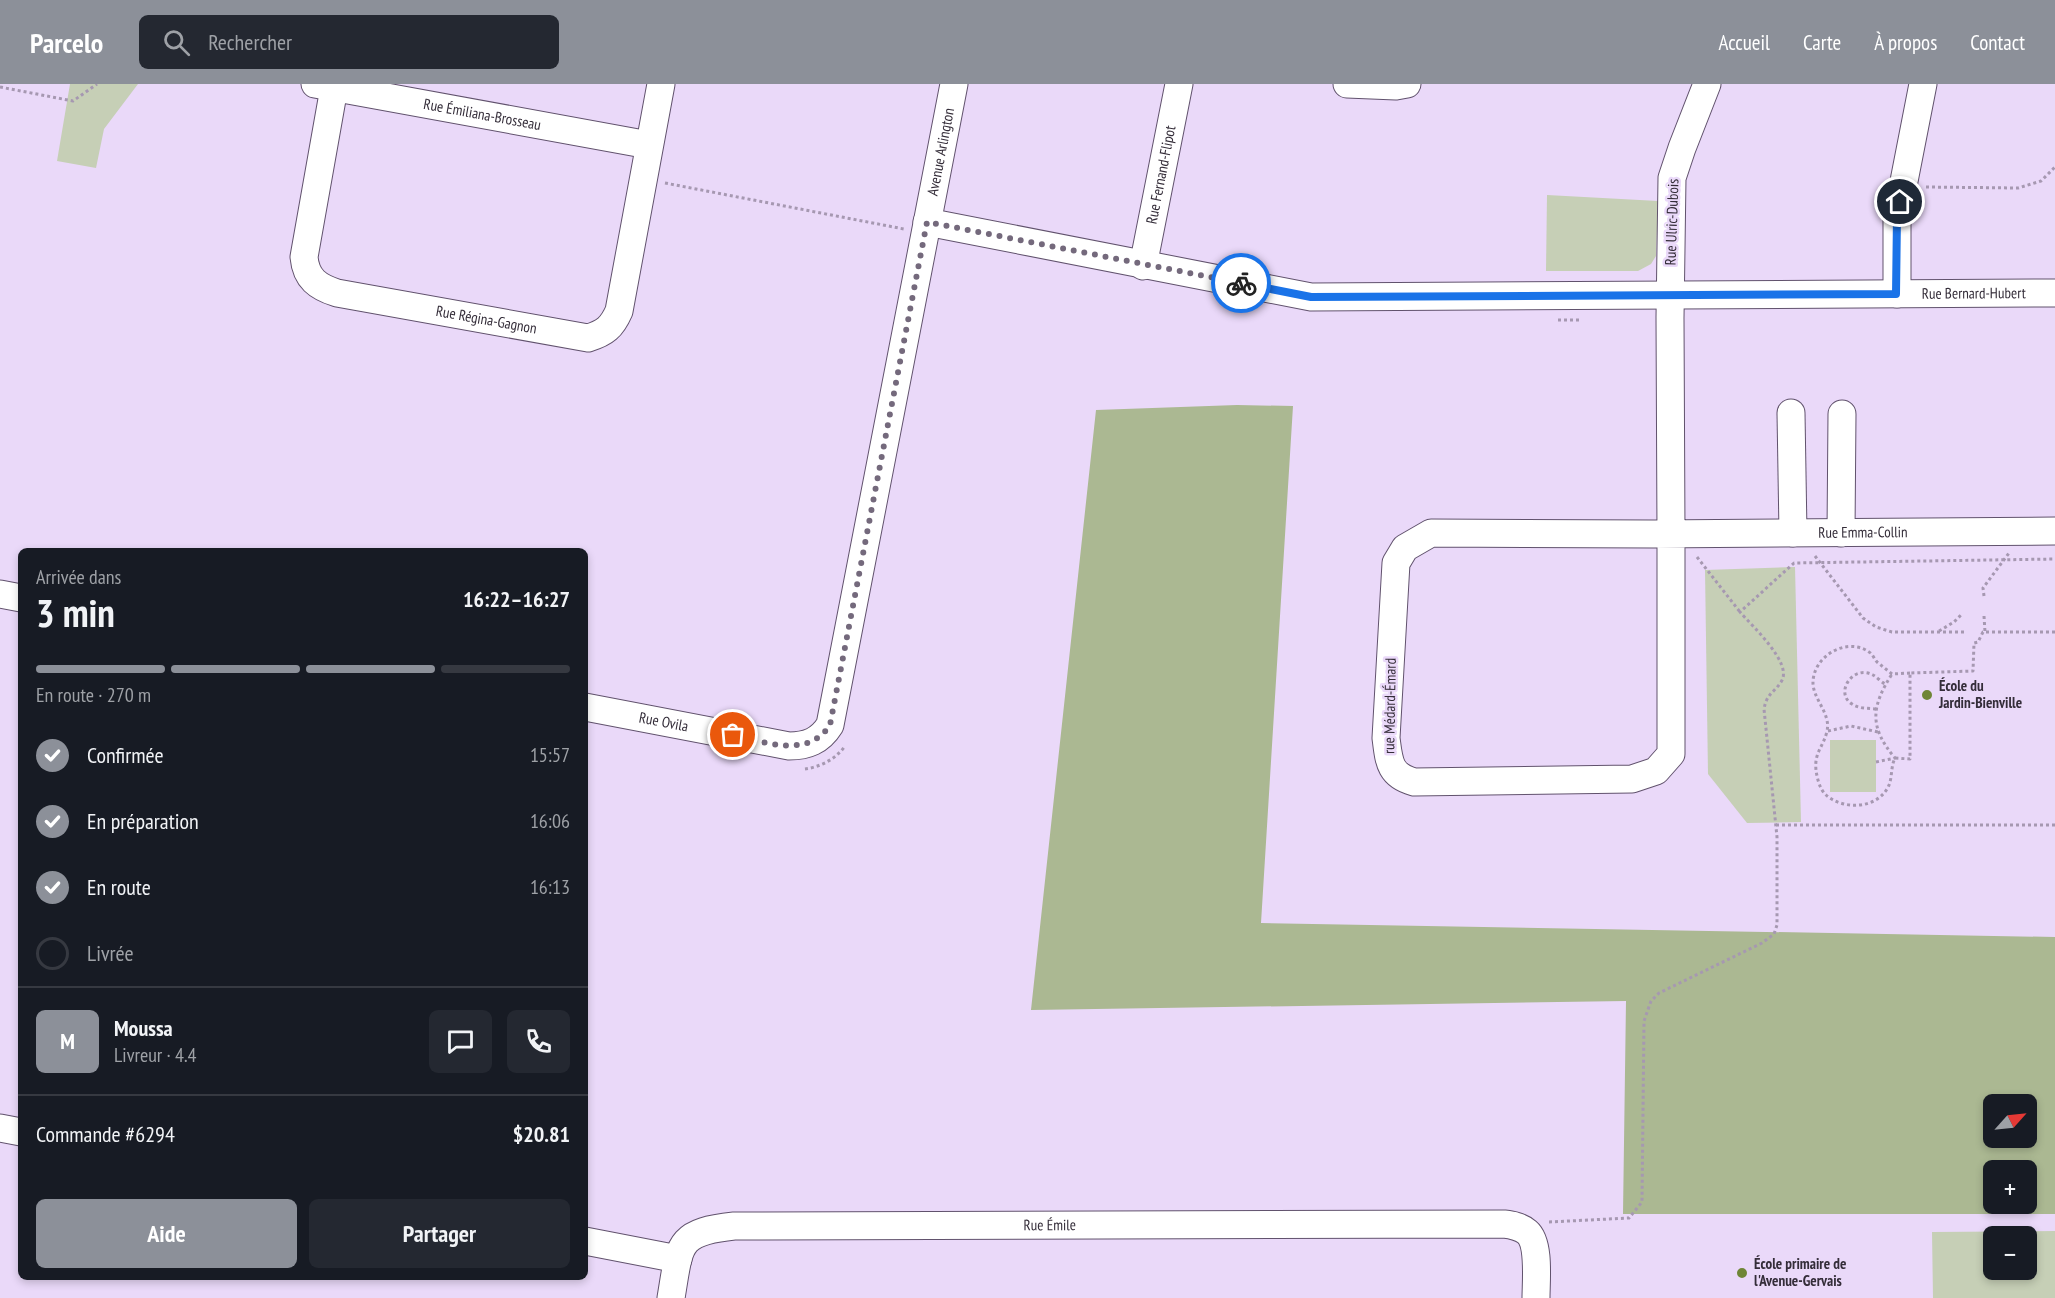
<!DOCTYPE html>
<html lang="fr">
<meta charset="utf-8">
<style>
body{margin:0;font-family:"PT Sans Narrow",sans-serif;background:#242831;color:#f1f3f6;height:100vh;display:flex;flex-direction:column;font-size:22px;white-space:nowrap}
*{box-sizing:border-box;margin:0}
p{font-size:20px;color:#9ea1a6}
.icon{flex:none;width:33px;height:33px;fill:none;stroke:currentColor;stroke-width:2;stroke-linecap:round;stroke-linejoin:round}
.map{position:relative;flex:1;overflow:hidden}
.side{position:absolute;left:18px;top:464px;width:570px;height:732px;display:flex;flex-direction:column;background:#171b24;border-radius:9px;box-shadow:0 3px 9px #0003}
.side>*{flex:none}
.needle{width:39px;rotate:63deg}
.buttons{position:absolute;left:1983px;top:1010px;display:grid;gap:12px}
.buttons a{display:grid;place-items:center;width:54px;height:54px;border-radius:9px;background:#171b24;box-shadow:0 3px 9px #0003;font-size:30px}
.pin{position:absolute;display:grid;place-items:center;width:51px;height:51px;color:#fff;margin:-26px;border:3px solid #fff;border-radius:50%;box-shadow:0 2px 6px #0007}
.courier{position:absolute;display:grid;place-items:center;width:60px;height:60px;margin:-30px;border:4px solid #1a73e8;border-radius:50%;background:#fff;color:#222;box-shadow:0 2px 8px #0007}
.headline em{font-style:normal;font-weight:600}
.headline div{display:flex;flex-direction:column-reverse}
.headline{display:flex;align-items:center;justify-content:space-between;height:102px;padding:0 18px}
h1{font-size:39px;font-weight:600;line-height:45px}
.bar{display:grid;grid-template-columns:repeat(4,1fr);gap:9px 6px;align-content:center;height:72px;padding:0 18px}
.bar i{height:8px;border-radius:4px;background:#363941}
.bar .selected{background:#8c9099}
.bar p{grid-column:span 4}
.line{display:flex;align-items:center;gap:15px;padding:0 18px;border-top:2px solid #363941}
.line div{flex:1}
.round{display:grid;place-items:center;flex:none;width:63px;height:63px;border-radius:9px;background:#242831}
ol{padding:0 18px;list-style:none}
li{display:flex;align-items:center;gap:18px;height:66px}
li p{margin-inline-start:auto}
li .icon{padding:6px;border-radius:50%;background:#8c9099;color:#fff;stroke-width:4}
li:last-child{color:#9ea1a6}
li i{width:33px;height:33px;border:3px solid #363941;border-radius:50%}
.button{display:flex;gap:12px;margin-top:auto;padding:12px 18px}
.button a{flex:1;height:69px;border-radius:9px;background:#8c9099;color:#fff;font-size:24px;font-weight:600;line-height:69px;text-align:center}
.button a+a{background:#242831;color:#f1f3f6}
header{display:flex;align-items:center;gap:36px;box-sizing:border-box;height:84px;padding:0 30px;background:#8c9099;color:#fff}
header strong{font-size:28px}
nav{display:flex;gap:33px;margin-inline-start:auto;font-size:21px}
.search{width:420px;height:54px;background:#242831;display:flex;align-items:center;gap:15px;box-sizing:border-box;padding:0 21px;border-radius:9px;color:#9ea1a6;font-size:22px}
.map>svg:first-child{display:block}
</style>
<header>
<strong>Parcelo</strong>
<div class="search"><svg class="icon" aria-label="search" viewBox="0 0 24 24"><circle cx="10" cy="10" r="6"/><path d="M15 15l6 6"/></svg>Rechercher</div>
<nav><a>Accueil</a><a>Carte</a><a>À propos</a><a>Contact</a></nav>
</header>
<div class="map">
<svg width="2055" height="1214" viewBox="0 0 2055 1214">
<rect width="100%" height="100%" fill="#ead9f9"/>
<g fill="#c6cfb6" fill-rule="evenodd">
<polygon points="70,0 138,0 104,45 96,84 57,77"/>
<polygon points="1547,111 1658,117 1656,172 1651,180 1638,187 1546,187"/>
<polygon points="1795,483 1801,738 1747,739 1708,690 1705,486"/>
<rect x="1830" y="656" width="46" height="52"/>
<path d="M2055 1147V1214H1933L1932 1148ZM1994 1152H2026V1185H1994Z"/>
</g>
<path fill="#abb892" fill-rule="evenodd" d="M1237 321 1293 322 1261 839 2055 853V1130H1623L1626 917 1031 926 1096 326ZM1994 1020H2026V1053H1994ZM1994 1086H2026V1119H1994Z"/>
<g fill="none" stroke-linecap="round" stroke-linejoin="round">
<g stroke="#61526d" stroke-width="29">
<g id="minor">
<path id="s1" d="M315 0 649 61"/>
<polyline points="1347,0 1396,2 1407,0"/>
<path id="s2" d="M1707 0 1682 64 1672 94 1670 234 1671 450V670L1656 687 1632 695 1414 698C1389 691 1389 677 1386 654L1396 479 1405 464 1431 449 1654 450C1787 449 1921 448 2055 447"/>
<path id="s3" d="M334 4 304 173C306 195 318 203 337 209L588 254C605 249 612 243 619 227L661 0"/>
<path id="s4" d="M927 138 1311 213 2055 209"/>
<path id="s5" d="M1143 182 1179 0"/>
<polyline points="1897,210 1897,133 1923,0"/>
<polyline points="1791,329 1793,449"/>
<polyline points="1841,449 1842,330"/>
<polyline points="0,510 21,514"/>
<path id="s6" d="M585 623 789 662C807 662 820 657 830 641L954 0"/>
<polyline points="0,1044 21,1048"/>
<polyline points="585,1157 678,1175"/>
<path id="s7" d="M671 1214C680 1161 676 1148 734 1142L1504 1140C1512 1141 1520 1142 1527 1148 1540 1159 1536 1197 1536 1214"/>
</g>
</g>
<g stroke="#a698b1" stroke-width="3" stroke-dasharray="3 3" stroke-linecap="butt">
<polyline points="0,3 73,17 97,0"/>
<polyline points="665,99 904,145"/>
<polyline points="1926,103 2018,104 2041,97 2055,83"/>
<polyline points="1558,236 1581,236"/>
<polyline points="1815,472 1863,534 1876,543 1892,548 1966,548"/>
<polyline points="1697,473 1740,528"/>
<polyline points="1984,512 1983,504 2009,469"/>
<polyline points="1984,532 1985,548"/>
<polyline points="1939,547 1954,538 1961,531"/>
<path d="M1910 589 1892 590C1887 586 1882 582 1877 578 1874 575 1873 570 1869 568 1846 552 1812 573 1813 600 1814 616 1831 630 1827 647 1824 662 1814 668 1816 686 1817 694 1820 706 1826 711 1843 726 1875 725 1887 705 1893 696 1890 684 1895 674L1910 675V589L1973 587 1974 559 1978 558 1983 548H2055"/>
<path d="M1876 625C1868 624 1859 625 1852 620 1834 609 1853 580 1873 591 1877 593 1881 598 1885 600"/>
<polyline points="1828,647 1851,642 1878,648"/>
<path d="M1876 678 1895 674C1869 643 1871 623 1892 590"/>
<path d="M805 685C820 683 836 675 845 662"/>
<polyline points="1776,741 2055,741"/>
<path d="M1549 1138 1629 1134 1642 1118 1644 937 1651 917 1659 909 1762 859 1774 850 1777 841V753L1764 625C1767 609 1773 610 1781 598 1794 580 1752 542 1740 528L1794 479 2055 475"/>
</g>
<use href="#minor" stroke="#fff" stroke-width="27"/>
</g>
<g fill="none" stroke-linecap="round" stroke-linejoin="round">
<path stroke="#74697c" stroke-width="6" stroke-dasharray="0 10.8" d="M733 651C765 658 808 675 830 641L927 138 1241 199"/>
<polyline stroke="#1a73e8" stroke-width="8" points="1241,199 1311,213 1896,210 1897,133 1900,118"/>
</g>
<g fill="#6f8536" stroke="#ead9f9" stroke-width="2">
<circle cx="1927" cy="611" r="6"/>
<circle cx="1742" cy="1189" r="6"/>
</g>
<g text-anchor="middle" stroke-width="5" stroke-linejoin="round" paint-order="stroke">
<g font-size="15" fill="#342d39" stroke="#ead9f9">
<text dy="5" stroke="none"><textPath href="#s1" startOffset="170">Rue Émiliana-Brosseau</textPath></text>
<text dy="5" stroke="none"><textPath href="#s6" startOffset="840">Avenue Arlington</textPath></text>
<text dy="5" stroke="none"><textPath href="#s5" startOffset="93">Rue Fernand-Flipot</textPath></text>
<text transform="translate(1672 138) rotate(-88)" y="5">Rue Ulric-Dubois</text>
<text dy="5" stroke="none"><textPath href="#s4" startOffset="1054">Rue Bernard-Hubert</textPath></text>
<text dy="5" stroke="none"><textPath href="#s3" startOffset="376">Rue Régina-Gagnon</textPath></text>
<text dy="5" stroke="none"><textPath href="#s2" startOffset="1654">Rue Emma-Collin</textPath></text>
<text transform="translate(1390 622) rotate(-89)" y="5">rue Médard-Émard</text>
<text dy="5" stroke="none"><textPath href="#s6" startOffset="80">Rue Ovila</textPath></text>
<text dy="5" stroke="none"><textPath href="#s7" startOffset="426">Rue Émile</textPath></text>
</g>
<g font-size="15" font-weight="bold" fill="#342d39" stroke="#ead9f9" text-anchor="start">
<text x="1939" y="607">École du<tspan x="1939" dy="17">Jardin-Bienville</tspan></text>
<text x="1754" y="1185">École primaire de<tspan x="1754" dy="17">l'Avenue-Gervais</tspan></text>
</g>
</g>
</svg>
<div class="buttons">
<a><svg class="needle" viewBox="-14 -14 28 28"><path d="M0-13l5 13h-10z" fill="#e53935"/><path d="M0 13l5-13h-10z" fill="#9ea1a6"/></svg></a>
<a>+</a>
<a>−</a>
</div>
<div class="pin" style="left:733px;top:651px;background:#ea580c"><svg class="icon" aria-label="bag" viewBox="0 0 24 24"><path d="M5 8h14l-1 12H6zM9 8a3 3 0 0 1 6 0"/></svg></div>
<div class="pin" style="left:1900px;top:118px;background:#1f2937"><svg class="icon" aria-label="home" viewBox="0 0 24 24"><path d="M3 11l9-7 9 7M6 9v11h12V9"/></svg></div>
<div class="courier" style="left:1241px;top:199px"><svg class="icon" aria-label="bike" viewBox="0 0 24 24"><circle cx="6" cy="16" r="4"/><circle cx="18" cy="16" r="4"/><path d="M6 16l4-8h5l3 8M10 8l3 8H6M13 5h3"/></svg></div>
<section class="side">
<div class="headline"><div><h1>3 min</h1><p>Arrivée dans</p></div><em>16:22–16:27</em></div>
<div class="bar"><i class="selected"></i><i class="selected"></i><i class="selected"></i><i></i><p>En route · 270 m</p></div>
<ol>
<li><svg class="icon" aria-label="check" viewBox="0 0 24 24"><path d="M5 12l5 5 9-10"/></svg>Confirmée<p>15:57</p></li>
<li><svg class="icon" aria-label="check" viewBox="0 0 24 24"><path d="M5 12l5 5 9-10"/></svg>En préparation<p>16:06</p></li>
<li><svg class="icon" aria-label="check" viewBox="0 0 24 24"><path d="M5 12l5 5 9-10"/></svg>En route<p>16:13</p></li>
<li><i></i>Livrée</li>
</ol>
<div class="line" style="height:108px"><b class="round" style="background:#8c9099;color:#fff">M</b><div><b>Moussa</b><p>Livreur · 4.4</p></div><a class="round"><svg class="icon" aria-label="chat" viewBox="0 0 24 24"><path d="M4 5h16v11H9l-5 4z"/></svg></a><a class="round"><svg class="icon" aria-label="phone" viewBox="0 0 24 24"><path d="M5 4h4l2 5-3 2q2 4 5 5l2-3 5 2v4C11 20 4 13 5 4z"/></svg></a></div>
<div class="line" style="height:78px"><div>Commande #6294</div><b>$20.81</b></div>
<div class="button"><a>Aide</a><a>Partager</a></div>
</section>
</div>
